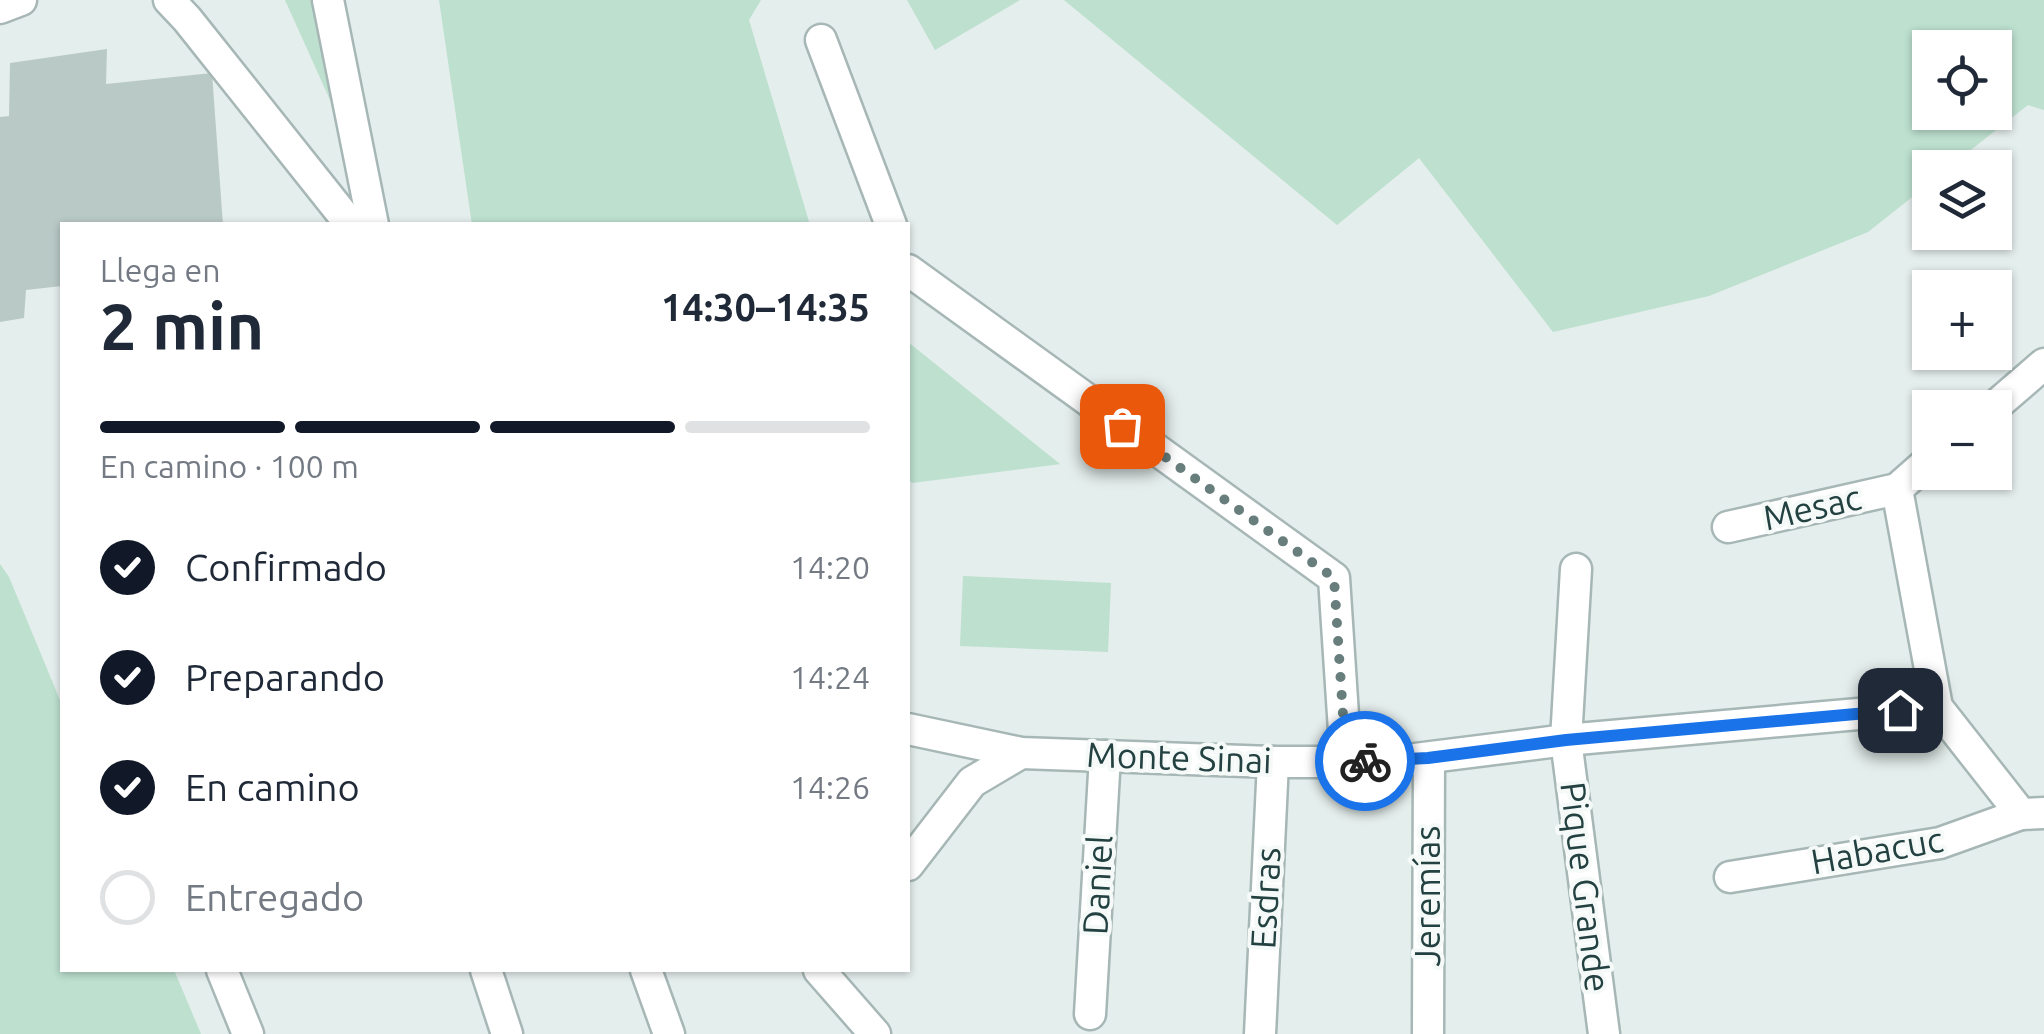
<!DOCTYPE html>
<html lang="es">
<meta charset="utf-8">
<style>
body{margin:0;font-family:Ubuntu,sans-serif;background:#f2f2f3;color:#1f2937;height:100vh;display:flex;flex-direction:column;font-size:38px;white-space:nowrap}
*{box-sizing:border-box;margin:0}
p{font-size:32px;color:#747a83}
.icon{flex:none;width:55px;height:55px;fill:none;stroke:currentColor;stroke-width:2;stroke-linecap:round;stroke-linejoin:round}
.map{position:relative;flex:1;overflow:hidden}
.sheet{position:absolute;left:60px;top:222px;width:850px;height:750px;display:flex;flex-direction:column;background:#fff;border-radius:0px;box-shadow:0 2px 8px #0004}
.sheet>*{flex:none}
.fabs{position:absolute;left:1912px;top:30px;display:grid;gap:20px}
.fabs a{display:grid;place-items:center;width:100px;height:100px;border-radius:0px;background:#fff;box-shadow:0 2px 8px #0004;font-size:50px}
.pin{position:absolute;display:grid;place-items:center;width:85px;height:85px;color:#fff;margin:-42px;border-radius:20px;box-shadow:0 5px 15px #0006}
.courier{position:absolute;display:grid;place-items:center;width:100px;height:100px;margin:-50px;border:8px solid #1a73e8;border-radius:50%;background:#fff;color:#222;box-shadow:0 2px 12px #0007}
.summary em{font-style:normal;font-weight:700}
.summary div{display:flex;flex-direction:column-reverse}
.summary{display:flex;align-items:center;justify-content:space-between;height:170px;padding:0 40px}
h1{font-size:65px;font-weight:700;line-height:75px}
.bar{display:grid;grid-template-columns:repeat(4,1fr);gap:15px 10px;align-content:center;height:120px;padding:0 40px}
.bar i{height:12px;border-radius:8px;background:#e0e1e3}
.bar .on{background:#111827}
.bar p{grid-column:span 4}
ol{padding:0 40px;list-style:none}
li{display:flex;align-items:center;gap:30px;height:110px}
li p{margin-inline-start:auto}
li .icon{padding:10px;border-radius:50%;background:#111827;color:#fff;stroke-width:4}
li:last-child{color:#747a83}
li i{width:55px;height:55px;border:5px solid #e0e1e3;border-radius:50%}
.map>svg:first-child{display:block}
</style>
<div class="map">
<svg width="2044" height="1034" viewBox="0 0 2044 1034">
<rect width="100%" height="100%" fill="#e4eeec"/>
<g fill="#bde0cf" fill-rule="evenodd">
<polygon points="285,0 328,0 358,162"/>
<polygon points="439,0 761,0 749,20 810,225 472,225"/>
<polygon points="907,0 1020,0 935,50"/>
<path d="M1064 0H2044V110L2028 105 1949 167 1930 168V183L1868 232 1709 296 1553 332 1419 158 1337 225ZM1930 48H1995V112H1930Z"/>
<polygon points="908,342 1060,464 1061,464 912,483 908,479"/>
<polygon points="0,564 9,577 62,705 62,970 174,970 201,1034 0,1034"/>
<polygon points="963,576 1111,583 1108,652 960,646"/>
</g>
<polygon fill="#b9c9c6" points="107,49 106,84 212,73 223,225 62,225 62,286 26,290 24,318 0,322 0,117 9,116 10,63"/>
<g fill="none" stroke-linecap="round" stroke-linejoin="round">
<g stroke="#a6b7b5" stroke-width="35">
<g id="minor">
<polyline points="169,0 187,19 351,225"/>
<polyline points="328,0 373,225"/>
<polyline points="0,8 21,0"/>
<polyline points="821,40 891,225"/>
<polyline points="908,270 1334,578 1346,761"/>
<polyline points="1993,408 2044,364"/>
<polyline points="1897,489 1937,707"/>
<polyline points="1728,527 1897,489 1930,460"/>
<polyline points="1576,569 1566,740 1604,1034"/>
<polyline points="908,729 1021,753 1273,762 1391,762 1566,740 1937,707 2021,814 2044,813"/>
<polyline points="908,865 972,782 1021,753"/>
<polyline points="1730,877 1940,843 2021,814"/>
<polyline points="222,970 248,1034"/>
<polyline points="486,970 507,1034"/>
<polyline points="646,970 669,1034"/>
<polyline points="819,970 875,1034"/>
<polyline points="1090,1014 1105,756"/>
<polyline points="1260,1034 1273,762"/>
<polyline points="1428,1034 1429,758"/>
</g>
</g>
<use href="#minor" stroke="#fff" stroke-width="30"/>
</g>
<g fill="none" stroke-linecap="round" stroke-linejoin="round">
<polyline stroke="#677e7c" stroke-width="10" stroke-dasharray="0 18" points="1122,426 1334,578 1346,761 1365,761"/>
<polyline stroke="#1a73e8" stroke-width="12" points="1365,761 1428,758 1566,740 1900,710"/>
</g>
<g text-anchor="middle" stroke-width="8" stroke-linejoin="round" paint-order="stroke">
<g font-size="35" fill="#234140" stroke="#f5faf9">
<text transform="translate(1812 508) rotate(-13)" y="12">Mesac</text>
<text transform="translate(1179 758) rotate(2)" y="12">Monte Sinai</text>
<text transform="translate(1877 851) rotate(-10)" y="12">Habacuc</text>
<text transform="translate(1098 885) rotate(-87)" y="12">Daniel</text>
<text transform="translate(1585 887) rotate(83)" y="12">Pique Grande</text>
<text transform="translate(1428 896) rotate(-90)" y="12">Jeremías</text>
<text transform="translate(1266 898) rotate(-87)" y="12">Esdras</text>
</g>
</g>
</svg>
<div class="fabs">
<a><svg class="icon" aria-label="locate" viewBox="0 0 24 24"><circle cx="12" cy="12" r="6"/><path d="M12 2v4M12 18v4M2 12h4M18 12h4"/></svg></a>
<a><svg class="icon" aria-label="layers" viewBox="0 0 24 24"><path d="M12 4l9 5-9 5-9-5zM3 14l9 5 9-5"/></svg></a>
<a>+</a>
<a>−</a>
</div>
<div class="pin" style="left:1122px;top:426px;background:#ea580c"><svg class="icon" aria-label="bag" viewBox="0 0 24 24"><path d="M5 8h14l-1 12H6zM9 8a3 3 0 0 1 6 0"/></svg></div>
<div class="pin" style="left:1900px;top:710px;background:#1f2937"><svg class="icon" aria-label="home" viewBox="0 0 24 24"><path d="M3 11l9-7 9 7M6 9v11h12V9"/></svg></div>
<div class="courier" style="left:1365px;top:761px"><svg class="icon" aria-label="bike" viewBox="0 0 24 24"><circle cx="6" cy="16" r="4"/><circle cx="18" cy="16" r="4"/><path d="M6 16l4-8h5l3 8M10 8l3 8H6M13 5h3"/></svg></div>
<section class="sheet">
<div class="summary"><div><h1>2 min</h1><p>Llega en</p></div><em>14:30–14:35</em></div>
<div class="bar"><i class="on"></i><i class="on"></i><i class="on"></i><i></i><p>En camino · 100 m</p></div>
<ol>
<li><svg class="icon" aria-label="check" viewBox="0 0 24 24"><path d="M5 12l5 5 9-10"/></svg>Confirmado<p>14:20</p></li>
<li><svg class="icon" aria-label="check" viewBox="0 0 24 24"><path d="M5 12l5 5 9-10"/></svg>Preparando<p>14:24</p></li>
<li><svg class="icon" aria-label="check" viewBox="0 0 24 24"><path d="M5 12l5 5 9-10"/></svg>En camino<p>14:26</p></li>
<li><i></i>Entregado</li>
</ol>
</section>
</div>
